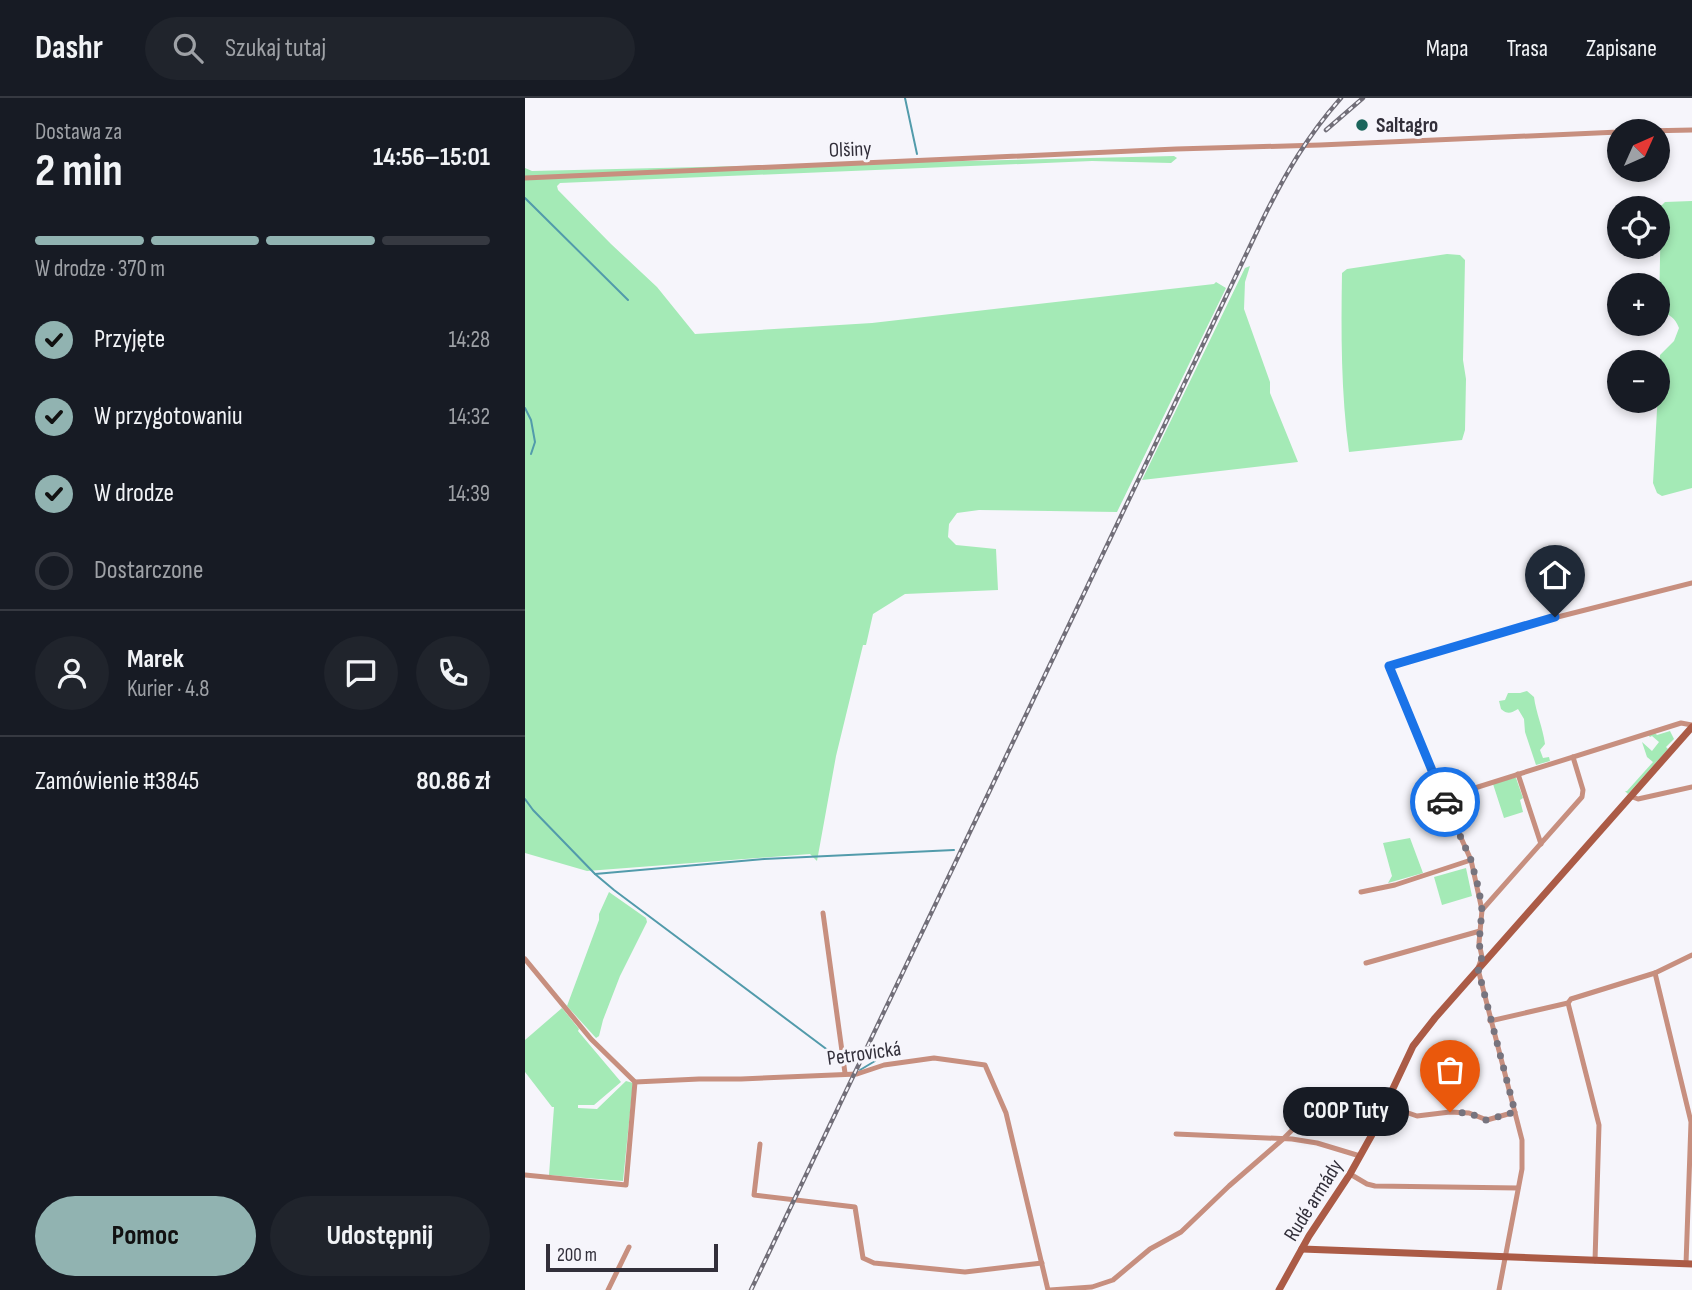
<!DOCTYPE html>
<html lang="pl">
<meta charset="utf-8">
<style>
body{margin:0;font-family:"Sofia Sans Condensed",sans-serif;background:#20242c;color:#f1f3f6;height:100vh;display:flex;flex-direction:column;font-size:26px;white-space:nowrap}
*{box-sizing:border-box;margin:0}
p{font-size:23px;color:#9ea1a6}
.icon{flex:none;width:38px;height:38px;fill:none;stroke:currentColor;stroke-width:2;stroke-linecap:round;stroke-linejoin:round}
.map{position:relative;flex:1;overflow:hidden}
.side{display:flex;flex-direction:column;background:#171b24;width:525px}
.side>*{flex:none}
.needle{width:46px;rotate:45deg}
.fabs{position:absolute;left:1082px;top:21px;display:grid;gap:14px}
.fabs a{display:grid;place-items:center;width:63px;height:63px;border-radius:50%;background:#171b24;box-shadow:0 4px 10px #0003;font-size:35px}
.scale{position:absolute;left:21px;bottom:18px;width:172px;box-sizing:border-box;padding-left:7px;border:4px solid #322f3a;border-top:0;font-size:19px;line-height:24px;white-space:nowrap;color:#322f3a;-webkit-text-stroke:5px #f6f5fb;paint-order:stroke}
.pin{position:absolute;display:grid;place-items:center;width:60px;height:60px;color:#fff;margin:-72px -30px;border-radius:50% 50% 50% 0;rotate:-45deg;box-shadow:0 0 7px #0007}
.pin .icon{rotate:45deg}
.courier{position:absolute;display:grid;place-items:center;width:70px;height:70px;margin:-35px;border:5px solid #1a73e8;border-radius:50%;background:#fff;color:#222;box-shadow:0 2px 9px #0007}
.bubble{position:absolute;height:49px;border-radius:24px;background:#171b24;box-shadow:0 4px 10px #0003;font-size:23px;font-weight:700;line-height:49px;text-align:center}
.summary em{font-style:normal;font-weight:700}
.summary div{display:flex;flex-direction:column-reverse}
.summary{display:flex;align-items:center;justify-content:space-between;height:119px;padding:0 35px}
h1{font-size:46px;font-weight:700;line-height:52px}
.bar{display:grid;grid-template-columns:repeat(4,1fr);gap:10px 7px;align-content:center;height:84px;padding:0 35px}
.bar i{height:9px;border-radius:5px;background:#363941}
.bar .current{background:#91b3b1}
.bar p{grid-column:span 4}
.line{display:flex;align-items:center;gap:18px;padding:0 35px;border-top:2px solid #363941}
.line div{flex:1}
.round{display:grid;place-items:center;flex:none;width:74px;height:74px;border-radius:37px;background:#20242c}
ol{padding:0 35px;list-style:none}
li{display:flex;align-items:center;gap:21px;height:77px}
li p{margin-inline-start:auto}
li .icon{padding:7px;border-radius:50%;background:#91b3b1;color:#111;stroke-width:4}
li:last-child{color:#9ea1a6}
li i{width:38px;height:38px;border:4px solid #363941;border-radius:50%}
.action{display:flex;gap:14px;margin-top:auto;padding:14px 35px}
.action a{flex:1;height:80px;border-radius:42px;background:#91b3b1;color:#111;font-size:28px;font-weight:700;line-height:80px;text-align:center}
.action a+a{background:#20242c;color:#f1f3f6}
header{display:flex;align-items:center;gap:42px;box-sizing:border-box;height:98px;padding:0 35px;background:#171b24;border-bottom:2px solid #363941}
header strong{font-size:33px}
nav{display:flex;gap:38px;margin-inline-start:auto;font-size:24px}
.search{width:490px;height:63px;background:#20242c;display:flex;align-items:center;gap:18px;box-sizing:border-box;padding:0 24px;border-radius:38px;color:#9ea1a6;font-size:26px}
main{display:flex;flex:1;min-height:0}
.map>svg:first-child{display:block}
</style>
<header>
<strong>Dashr</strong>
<div class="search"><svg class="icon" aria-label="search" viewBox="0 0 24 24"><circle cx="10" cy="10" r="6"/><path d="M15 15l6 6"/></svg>Szukaj tutaj</div>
<nav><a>Mapa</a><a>Trasa</a><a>Zapisane</a></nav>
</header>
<main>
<section class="side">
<div class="summary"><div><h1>2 min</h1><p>Dostawa za</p></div><em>14:56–15:01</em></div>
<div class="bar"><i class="current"></i><i class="current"></i><i class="current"></i><i></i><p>W drodze · 370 m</p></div>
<ol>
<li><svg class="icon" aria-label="check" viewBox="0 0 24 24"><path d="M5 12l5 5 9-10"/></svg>Przyjęte<p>14:28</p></li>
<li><svg class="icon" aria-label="check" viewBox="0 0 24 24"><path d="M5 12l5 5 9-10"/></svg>W przygotowaniu<p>14:32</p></li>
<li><svg class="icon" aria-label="check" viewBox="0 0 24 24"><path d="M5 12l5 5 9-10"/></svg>W drodze<p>14:39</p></li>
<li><i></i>Dostarczone</li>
</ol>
<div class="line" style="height:126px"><a class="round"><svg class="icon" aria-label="person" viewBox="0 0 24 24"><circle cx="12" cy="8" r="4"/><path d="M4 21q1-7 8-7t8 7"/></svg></a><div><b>Marek</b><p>Kurier · 4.8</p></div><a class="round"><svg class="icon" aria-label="chat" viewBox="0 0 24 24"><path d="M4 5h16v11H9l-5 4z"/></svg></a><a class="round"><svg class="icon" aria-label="phone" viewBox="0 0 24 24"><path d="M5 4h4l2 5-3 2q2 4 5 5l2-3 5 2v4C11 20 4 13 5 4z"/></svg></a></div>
<div class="line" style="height:91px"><div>Zamówienie #3845</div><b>80.86 zł</b></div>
<div class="action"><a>Pomoc</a><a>Udostępnij</a></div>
</section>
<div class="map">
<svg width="1167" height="1192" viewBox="0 0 1167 1192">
<rect width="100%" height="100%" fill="#f6f5fb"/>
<g fill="#a4eab6">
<polygon points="649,58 652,60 646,65 567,63 35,85 32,88 33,92 86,146 132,189 170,236 347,225 689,186 691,184 701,190 592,414 454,412 432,415 424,426 423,439 431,447 471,451 473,492 380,496 348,516 341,547 338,547 311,658 292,763 285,756 62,773 0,755 0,70 7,73"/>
<path d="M1167 103V390L1137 398 1132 395 1128 385 1135 257 1149 243 1154 230C1150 220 1145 216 1134 214L1136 108 1140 104Z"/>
<path d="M922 156 935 157 940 162 938 262 941 281 940 332 937 342 824 354C816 295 816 235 817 175L822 171Z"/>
<polygon points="725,168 720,184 719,211 745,284 745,295 773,364 617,382 720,170"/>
<path d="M1002 593 1009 599C1011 615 1018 630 1020 646L1015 652 1018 660 1024 659 1025 663 1011 667 1000 634 999 621 993 611C986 615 983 617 976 611L974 603 980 602 983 595H995Z"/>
<polygon points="1145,633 1149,641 1141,649 1143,651 1103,696 1100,693 1102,693 1128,664 1122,659 1117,644 1127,653 1134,644 1127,638 1125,639 1123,637 1130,635 1132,637"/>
<polygon points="988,680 991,680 998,700 995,702 998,714 979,720 968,686"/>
<polygon points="885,740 898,775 863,785 867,778 858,745"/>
<polygon points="941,770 947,798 917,807 909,779"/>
<polygon points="84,794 121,820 122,824 95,878 78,922 74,938 71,940 42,908 74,822 74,816"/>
<polygon points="37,910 54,931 53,933 96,984 69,1007 53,1007 53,1010 72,1011 101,983 108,985 98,1083 24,1077 29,1009 27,1009 0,974 0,942"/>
</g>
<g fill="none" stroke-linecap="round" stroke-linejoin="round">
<g stroke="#529bab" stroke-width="2">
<polyline points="380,0 392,56"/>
<polyline points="0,100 103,202"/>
<polyline points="0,310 6,322 10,344 6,356"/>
<polyline points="0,701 8,712 70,776 89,792 312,959"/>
<polyline points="70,776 239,761 429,752"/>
<polyline points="335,972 350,963"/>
</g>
<g stroke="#c78f7f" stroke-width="5">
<polyline points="1119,33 1167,32"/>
<polyline points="0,80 651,51 795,47 1094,34"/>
<polyline points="993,676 1016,746"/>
<polyline points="1105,698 1113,701 1167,689"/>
<polyline points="918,700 1156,625 1167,627"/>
<polyline points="836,794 870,787 946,762"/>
<polyline points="957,812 1057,699 1058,692 1048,659"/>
<polyline points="298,815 320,975"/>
<polyline points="0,861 66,941 110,984 174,981 216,981 332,976 359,967 409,960 460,967 481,1015 523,1192"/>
<polyline points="841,865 955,833"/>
<polyline points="1130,875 1166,1024 1161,1166"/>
<polyline points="1043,905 1074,1027 1070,1163"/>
<polyline points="965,923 1043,905 1046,901 1130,875 1167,857"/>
<polyline points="863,1008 892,1018 925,1014 944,1015 962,1022 990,1014"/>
<polyline points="651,1036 767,1041 792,1045 835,1058"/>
<polyline points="235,1046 229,1097 330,1109 338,1160 349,1165 440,1174 517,1165"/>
<polyline points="825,1076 842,1086 850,1088 993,1090"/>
<polyline points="0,1077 101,1087 110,984"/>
<polyline points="83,1192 104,1149"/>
<polyline points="525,1192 567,1189 588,1182 625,1151 656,1134 704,1088 758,1041 802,998 812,994 825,994 863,1001"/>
<polyline points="974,1192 997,1071 997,1042 954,875 953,870 957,859 954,845 957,812 946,762 918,700 864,568 1005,526 1167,485"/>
</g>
<g stroke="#ab5b46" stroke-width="7">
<polyline points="777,1151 1167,1166"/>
<polyline points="754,1192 784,1138 825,1076 863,1008 863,1001 888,948 910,920 1167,629"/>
</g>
<g stroke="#716e78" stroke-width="4.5">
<g id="rail">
<polyline points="801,32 838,0"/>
<path d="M226 1192 738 121C760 76 783 37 816 0"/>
</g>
</g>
<use href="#rail" stroke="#f6f5fb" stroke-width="2" stroke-dasharray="5" stroke-linecap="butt"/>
</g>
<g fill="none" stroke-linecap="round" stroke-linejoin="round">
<polyline stroke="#77747e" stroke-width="7" stroke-dasharray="0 12.6" points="920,704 946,762 954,792 957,812 954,845 957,859 953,870 954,875 990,1014 961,1022 944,1015 925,1014"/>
<polyline stroke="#1a73e8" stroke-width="9" points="920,704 864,568 1030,519"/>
</g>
<circle fill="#1b655c" stroke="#f6f5fb" stroke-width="2.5" cx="837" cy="27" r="7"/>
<g text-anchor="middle" stroke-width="6" stroke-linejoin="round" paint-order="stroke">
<g font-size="21" font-weight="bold" fill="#322f3a" stroke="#f6f5fb" text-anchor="start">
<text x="851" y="34">Saltagro</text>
</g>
<g font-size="21" fill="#322f3a" stroke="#f6f5fb">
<text transform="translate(325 51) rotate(-2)" y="7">Olšiny</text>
<text transform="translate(339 955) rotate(-8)" y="7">Petrovická</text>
<text transform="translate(788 1102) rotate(-58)" y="7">Rudé armády</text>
</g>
</g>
</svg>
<div class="fabs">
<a><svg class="needle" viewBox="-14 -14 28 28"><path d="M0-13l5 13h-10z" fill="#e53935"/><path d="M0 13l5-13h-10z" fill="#9ea1a6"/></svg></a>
<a><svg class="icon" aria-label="locate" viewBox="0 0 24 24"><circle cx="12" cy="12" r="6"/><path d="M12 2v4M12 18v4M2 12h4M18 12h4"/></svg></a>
<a>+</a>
<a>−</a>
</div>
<div class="scale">200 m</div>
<div class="pin" style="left:925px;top:1014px;background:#ea580c"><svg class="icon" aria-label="bag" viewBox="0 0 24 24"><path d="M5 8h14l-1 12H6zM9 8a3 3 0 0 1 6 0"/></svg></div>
<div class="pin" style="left:1030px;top:519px;background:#1f2937"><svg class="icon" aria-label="home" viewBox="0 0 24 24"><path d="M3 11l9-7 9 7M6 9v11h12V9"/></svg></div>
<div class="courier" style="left:920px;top:704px"><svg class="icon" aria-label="car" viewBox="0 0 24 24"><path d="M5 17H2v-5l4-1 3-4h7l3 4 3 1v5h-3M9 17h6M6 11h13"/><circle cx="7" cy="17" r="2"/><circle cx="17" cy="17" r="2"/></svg></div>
<div class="bubble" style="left:758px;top:989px;width:126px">COOP Tuty</div>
</div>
</main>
